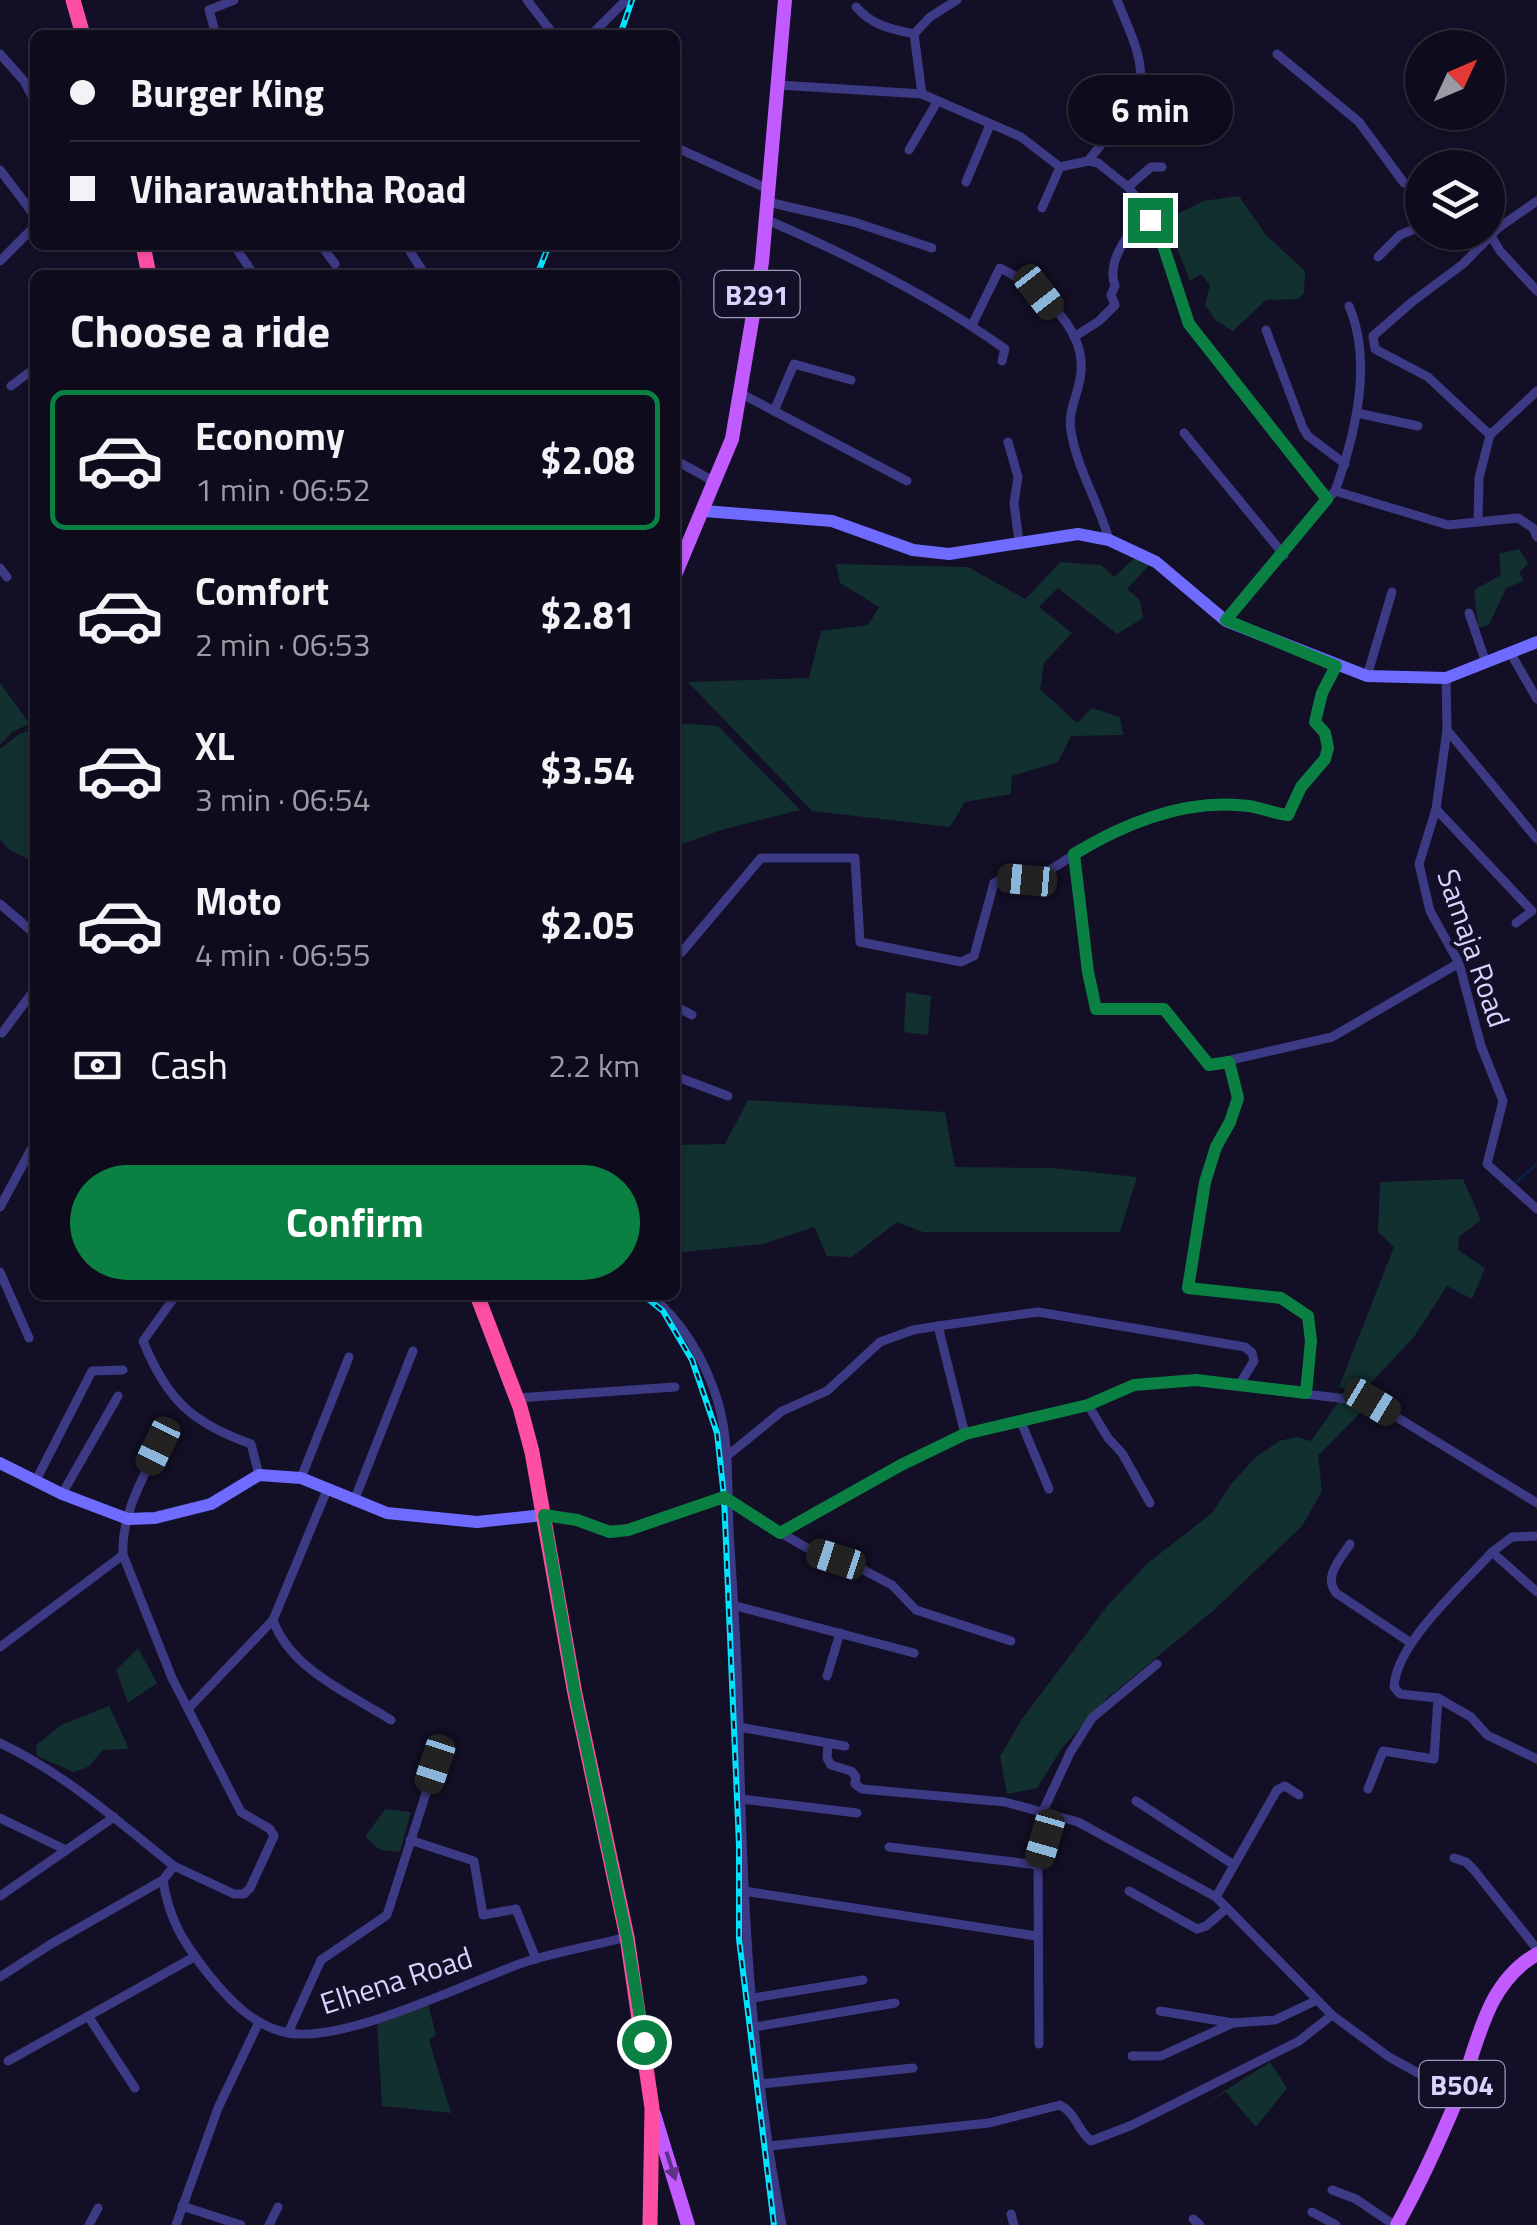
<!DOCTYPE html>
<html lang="en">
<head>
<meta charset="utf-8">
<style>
	:root { --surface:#0e0b1c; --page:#1c1929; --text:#f1f3f6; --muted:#9b9ba3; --line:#2e2b3b; --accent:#0b8043 }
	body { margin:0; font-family:"Titillium Web",sans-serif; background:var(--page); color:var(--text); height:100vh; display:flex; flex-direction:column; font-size:38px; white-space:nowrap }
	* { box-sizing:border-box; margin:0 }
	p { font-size:32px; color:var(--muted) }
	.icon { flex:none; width:55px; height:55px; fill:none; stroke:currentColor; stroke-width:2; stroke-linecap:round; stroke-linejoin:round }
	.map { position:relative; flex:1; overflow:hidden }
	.details { position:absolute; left:30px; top:270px; width:650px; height:1030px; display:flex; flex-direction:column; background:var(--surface); border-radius:15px; box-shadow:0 2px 8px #0004,0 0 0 2px var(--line) }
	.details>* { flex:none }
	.hud { position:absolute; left:30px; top:30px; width:650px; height:220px; border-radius:15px; box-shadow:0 2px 8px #0004,0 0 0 2px var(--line); display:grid; align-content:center; height:220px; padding:0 40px; background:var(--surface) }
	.needle { width:65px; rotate:46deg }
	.controls { position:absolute; left:1405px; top:30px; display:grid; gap:20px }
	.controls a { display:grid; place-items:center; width:100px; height:100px; border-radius:50%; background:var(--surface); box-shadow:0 2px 8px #0004,0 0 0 2px var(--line); font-size:50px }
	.end { position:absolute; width:45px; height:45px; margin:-22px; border:12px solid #0b8043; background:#fff; box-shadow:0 0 0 5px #fff }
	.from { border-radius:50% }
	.bubble { position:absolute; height:70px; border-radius:35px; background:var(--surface); box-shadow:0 2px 8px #0004,0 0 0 2px var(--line); font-size:32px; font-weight:700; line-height:70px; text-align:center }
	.car { position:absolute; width:30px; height:60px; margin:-30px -15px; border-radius:12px; box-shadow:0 0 8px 2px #0007; background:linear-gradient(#222 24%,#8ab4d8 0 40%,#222 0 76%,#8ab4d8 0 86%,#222 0) }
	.hud b { display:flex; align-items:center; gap:35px; height:95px; font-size:38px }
	.hud b+b { border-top:2px solid var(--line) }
	.hud i { width:25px; height:25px; background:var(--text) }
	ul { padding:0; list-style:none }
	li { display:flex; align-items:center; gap:30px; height:140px; margin:0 20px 15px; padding:0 20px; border:5px solid transparent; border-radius:15px }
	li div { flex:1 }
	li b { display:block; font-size:38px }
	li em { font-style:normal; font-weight:700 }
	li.selected { border-color:var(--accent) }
	li>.icon { width:90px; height:90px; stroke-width:1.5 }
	h2 { padding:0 40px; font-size:45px; line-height:120px }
	.pay { display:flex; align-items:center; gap:25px; height:110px; padding:0 40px; font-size:38px }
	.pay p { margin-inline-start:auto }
	.action { display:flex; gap:20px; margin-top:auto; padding:20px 40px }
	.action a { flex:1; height:115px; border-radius:60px; background:var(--accent); color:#fff; font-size:40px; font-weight:700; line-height:115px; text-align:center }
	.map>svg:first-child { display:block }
	.green { fill:#12302f }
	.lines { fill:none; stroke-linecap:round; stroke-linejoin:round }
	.stream { stroke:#0c2248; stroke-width:2.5 }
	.street { stroke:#3d3a85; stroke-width:9 }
	.secondary { stroke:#6f6bff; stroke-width:12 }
	.primary { stroke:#c25bff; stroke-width:14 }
	.highway { stroke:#ff4fa3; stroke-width:15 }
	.rail-casing { stroke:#00e5ff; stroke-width:6 }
	.rail { stroke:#130f26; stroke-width:2.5; stroke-dasharray:8; stroke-linecap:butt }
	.oneway { fill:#623188 }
	.route { stroke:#0b8043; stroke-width:12 }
	.labels { text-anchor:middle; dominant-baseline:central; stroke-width:8; stroke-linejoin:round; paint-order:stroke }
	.shield { fill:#130f26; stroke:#9e99be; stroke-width:2.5 }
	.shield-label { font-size:28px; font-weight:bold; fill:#d9d4ff }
	.street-label { font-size:30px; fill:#d9d4ff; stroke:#130f26 }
</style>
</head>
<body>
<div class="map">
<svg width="1537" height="2225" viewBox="0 0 1537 2225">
	<rect width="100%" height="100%" fill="#130f26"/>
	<g class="green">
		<path d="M1239,196L1266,235L1305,271L1304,293L1298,299L1266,300L1233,331L1216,321L1205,305L1210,285L1201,274L1190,281L1166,220L1203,201Z"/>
		<path d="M1519,549L1528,563L1519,573L1524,581L1506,588L1489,625L1478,628L1474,590L1501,575L1499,554Z"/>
		<path d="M1137,556L1152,562L1127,589L1140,600L1143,618L1117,634L1058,588L1039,607L1072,633L1044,663L1040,689L1077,723L1092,708L1120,717L1123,735L1071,736L1058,762L1012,776L1011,794L965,802L950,827L812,811L688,682L809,678L821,631L868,625L879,607L840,583L836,564L968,567L1025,599L1061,562L1101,565L1114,577Z"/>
		<path d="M0,683L30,724L12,732L0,745Z"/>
		<path d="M675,723L718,726L800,810L721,830L675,847Z"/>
		<path d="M35,728V862L11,851L0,840V749L18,735Z"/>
		<path d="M906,992L931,996L928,1035L904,1032Z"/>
		<path d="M748,1100L945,1112L955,1167L1052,1168L1137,1177L1120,1232H923L897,1222L852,1257L827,1256L814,1227L763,1244L683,1252L675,1247V1145L725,1144Z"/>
		<path d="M1463,1179L1481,1220L1459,1237L1458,1250L1485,1268L1472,1299L1447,1286L1414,1337L1362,1392L1339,1387L1394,1247L1378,1232L1380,1182Z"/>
		<path d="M1339,1401L1364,1409L1318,1456L1322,1491L1302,1526L1214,1610L1106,1699L1062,1748L1037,1788L1007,1794L1000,1756L1022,1719L1108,1605L1148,1563L1212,1513L1231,1484L1255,1458L1279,1441L1297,1437L1311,1441Z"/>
		<path d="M138,1648L157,1683L128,1703L116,1670Z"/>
		<path d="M109,1706L129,1749L102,1750L90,1766L74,1772L37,1756L36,1745L63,1724Z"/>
		<path d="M385,1809L411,1812L400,1852L380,1850L365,1837Z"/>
		<path d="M427,2000L436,2035L429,2040L451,2113L382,2106L377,2023Z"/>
		<path d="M1270,2062L1287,2088L1256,2127L1226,2092L1204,2104Z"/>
	</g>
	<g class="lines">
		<path class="stream" d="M1515,1183L1537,1164"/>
		<g class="street">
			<path d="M527,0L554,35"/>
			<path d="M856,7C873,26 891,29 914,34"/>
			<path d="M216,35L209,10L234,0"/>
			<path d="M591,35L626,0"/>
			<path d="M0,54L24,81L35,102"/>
			<path d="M1277,54L1359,122L1404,183L1422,189"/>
			<path d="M779,85L922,94L1021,137L1060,167L1088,161"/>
			<path d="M922,94L914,34L930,17L957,0"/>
			<path d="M675,147L770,190"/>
			<path d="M909,150L937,102"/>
			<path d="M1088,161L1098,163L1128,187L1140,202L1161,239L1189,324L1327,499"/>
			<path d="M1088,161C1104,139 1136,110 1140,83C1144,56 1126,24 1117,0"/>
			<path d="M0,170L35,216"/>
			<path d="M966,182L990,125"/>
			<path d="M1128,187L1151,167H1162"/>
			<path d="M768,202L854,222L932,248"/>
			<path d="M1042,208L1060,167"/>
			<path d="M765,219C849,255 931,296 1005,349L1002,361"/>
			<path d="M1459,232L1482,245"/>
			<path d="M1491,236L1500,251L1537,291"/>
			<path d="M234,245L254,275"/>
			<path d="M321,245L335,264"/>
			<path d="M406,245L425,275"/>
			<path d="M1378,257L1400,235L1422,226"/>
			<path d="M0,261L35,226"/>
			<path d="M972,325L1000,268C1036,286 1085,326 1081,371C1080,393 1067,409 1071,431C1077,469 1099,503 1109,540"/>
			<path d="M1266,330L1303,428L1308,436L1345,464"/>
			<path d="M1074,337L1099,321L1115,305L1111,295L1115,286C1106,261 1128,235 1142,217L1141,210"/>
			<path d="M11,386L35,368"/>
			<path d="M740,393L907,481"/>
			<path d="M774,411L794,364L851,380"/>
			<path d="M1357,413L1418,426"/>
			<path d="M1184,433L1284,555"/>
			<path d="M1490,435L1428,377L1375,349L1373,336L1412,302L1463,264L1498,228L1537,201"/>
			<path d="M1008,442L1018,477L1014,503L1019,542"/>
			<path d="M675,460L715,482"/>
			<path d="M1335,491C1355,436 1373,362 1349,306"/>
			<path d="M1478,521L1479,478L1490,435L1537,391"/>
			<path d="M0,568L7,577"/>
			<path d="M1469,613L1486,663"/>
			<path d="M1226,621L1335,491L1448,525L1518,518L1533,528L1537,537"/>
			<path d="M1511,654L1537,699"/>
			<path d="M1367,676L1392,592"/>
			<path d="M1446,678L1447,730L1436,809L1419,864L1430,911L1459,963L1481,1046L1503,1101L1487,1164L1537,1209"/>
			<path d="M1447,730L1537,839"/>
			<path d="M1436,809L1532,911L1516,923"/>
			<path d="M1074,853L1088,972L1097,1009H1164L1209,1065L1332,1037L1459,963"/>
			<path d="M0,904L35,934"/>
			<path d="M675,953H681L761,858H855L860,942L961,962L974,956L994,883C1008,874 1027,881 1046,872C1069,860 1089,842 1113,831C1149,814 1210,800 1250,806C1263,809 1274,814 1288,815L1301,787L1325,759L1328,748L1325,733L1315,722L1322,693L1336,666"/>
			<path d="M675,1006L692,1015"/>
			<path d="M2,1033L35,989"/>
			<path d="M1229,1062L1238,1098L1231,1122L1216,1147L1205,1181L1188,1288L1281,1299L1308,1316L1311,1341L1306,1393"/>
			<path d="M675,1076L728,1096"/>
			<path d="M0,1207L33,1146"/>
			<path d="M0,1272L29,1338"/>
			<path d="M176,1295L143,1341C167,1400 192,1423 251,1444L259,1475"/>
			<path d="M612,1295L625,1297"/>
			<path d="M650,1295C684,1323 705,1360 718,1402C730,1444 727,1487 729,1530C733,1596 738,1661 739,1727C742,1893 750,2062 782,2225"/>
			<path d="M938,1326L1038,1312L1245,1347L1252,1353L1254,1361L1239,1385"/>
			<path d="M517,1398L675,1387"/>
			<path d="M1088,1405L1108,1438L1122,1453L1150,1503"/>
			<path d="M1021,1422L1049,1489"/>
			<path d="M158,1446C142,1480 121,1516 123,1555L172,1678L241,1812L270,1829L274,1836L250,1888L244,1894H234L174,1866"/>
			<path d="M727,1456L782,1411L827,1391L880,1342L913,1330L938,1326L965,1434"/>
			<path d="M301,1478L349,1357"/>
			<path d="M35,1482L92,1371L123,1370"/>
			<path d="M62,1494L118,1396"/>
			<path d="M354,1501L413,1351"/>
			<path d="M544,1515L577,1520L599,1530H628L724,1497L781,1533L901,1465L965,1434L1088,1405L1134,1385L1196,1381L1372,1402L1537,1503"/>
			<path d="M781,1533L814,1552L858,1567L892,1585L916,1610L1011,1641"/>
			<path d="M1537,1536L1512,1537L1492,1552L1537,1592"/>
			<path d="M1350,1544C1340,1560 1323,1576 1336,1593L1411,1643"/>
			<path d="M1492,1552C1463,1585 1396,1643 1394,1687L1400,1694L1438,1698L1471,1717L1487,1735L1537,1759"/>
			<path d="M736,1606L914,1653"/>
			<path d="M273,1620C290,1669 350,1694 391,1720"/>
			<path d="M0,1647L123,1555"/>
			<path d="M827,1676L840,1633"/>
			<path d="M189,1708L273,1620L327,1490"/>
			<path d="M739,1727L828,1743L827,1758L831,1765L851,1771L856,1777L855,1784L862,1789L1005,1802L1078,1822L1216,1897L1332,2015L1389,2057L1458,2095"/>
			<path d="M0,1743C64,1773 119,1822 174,1866L163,1880C169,1921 184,1943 209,1975C229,2000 255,2027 288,2033C346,2043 464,1984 522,1963C556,1952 592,1946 627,1937"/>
			<path d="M828,1743L845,1746"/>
			<path d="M1368,1789L1383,1751L1434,1759L1438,1698"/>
			<path d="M741,1799L857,1813"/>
			<path d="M1136,1801L1234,1865"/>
			<path d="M1043,1811L1070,1753L1092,1718L1157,1664"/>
			<path d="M0,1818L66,1850"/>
			<path d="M410,1840L474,1861L483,1915L516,1909L536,1959"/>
			<path d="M889,1847L1038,1865"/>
			<path d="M1454,1858L1466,1862L1474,1870L1537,1949"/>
			<path d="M744,1891L1036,1936"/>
			<path d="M1129,1891L1197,1929L1206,1926L1227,1908"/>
			<path d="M0,1896L114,1817"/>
			<path d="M1216,1897L1277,1790L1285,1786L1299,1795"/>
			<path d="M0,1977L51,1944L163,1880"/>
			<path d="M753,1998L863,1980"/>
			<path d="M1160,2011L1233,2023"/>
			<path d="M88,2016L135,2088"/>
			<path d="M755,2027L895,2003"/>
			<path d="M288,2033L321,1960L387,1915L435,1765"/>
			<path d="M1039,2044L1038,1865L1052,1814"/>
			<path d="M1132,2056H1161L1233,2023L1275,2020L1315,2001"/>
			<path d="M8,2061L194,1957"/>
			<path d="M761,2084L913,2068"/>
			<path d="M769,2146L989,2123L1060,2105C1076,2113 1077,2130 1091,2141L1132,2125L1299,2041L1332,2015"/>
			<path d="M1332,2190L1356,2199L1394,2225"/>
			<path d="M182,2206L241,2225"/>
			<path d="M1312,2212L1336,2225"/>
			<path d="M1011,2214L1014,2225"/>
			<path d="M1193,2219L1200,2225"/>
			<path d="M89,2225L98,2208"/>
			<path d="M176,2225L218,2108L259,2022"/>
			<path d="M269,2225L278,2207"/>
		</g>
		<g class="secondary">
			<path d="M704,511L832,521L913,550L949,554L1078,534L1109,540L1156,562L1226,621L1367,676L1446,678L1537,642"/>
			<path d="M0,1463L62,1494L128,1519L155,1518L211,1504L259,1475L301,1478L387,1513L477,1522L544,1515"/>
		</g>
		<g class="primary">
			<path d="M675,575L732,439L762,262L785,0"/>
			<path d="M654,2114L688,2225"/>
			<path d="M1397,2225C1420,2184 1439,2142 1457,2099C1478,2046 1484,1984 1537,1954"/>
		</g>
		<g class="highway">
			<path d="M73,0L83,35"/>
			<path d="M143,245L149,275"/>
			<path d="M477,1295L520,1407L532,1452L575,1694L627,1937L652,2108L650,2225"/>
		</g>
		<defs>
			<g id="rail">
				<path d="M620,35L632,0"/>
				<path d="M537,275L549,245"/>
				<path d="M643,1295L663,1311L692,1360L717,1433L724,1497L739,1845V1939L774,2225"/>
			</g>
		</defs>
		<use href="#rail" class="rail-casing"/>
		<use href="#rail" class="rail"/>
	</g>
	<defs><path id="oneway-solid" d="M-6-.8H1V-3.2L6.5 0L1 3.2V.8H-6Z" transform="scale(2.5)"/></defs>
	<use class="oneway" href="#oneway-solid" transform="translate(671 2166) rotate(72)"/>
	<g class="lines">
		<path class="route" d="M644,2042L627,1938L575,1694L544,1515L577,1520L610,1532L628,1530L724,1497L780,1533L901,1465L965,1434L1088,1405L1134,1385L1196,1380L1306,1393L1311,1341L1308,1316L1281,1298L1188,1288L1205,1182L1216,1147L1230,1122L1238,1098L1229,1062L1209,1065L1164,1009H1096L1088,972L1074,854C1125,823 1188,798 1249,806C1263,808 1274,814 1288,815L1301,787L1325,759L1328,748L1325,733L1315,722L1322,693L1336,666L1226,620L1327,499L1189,324L1161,239L1150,220"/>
	</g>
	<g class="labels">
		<g class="shield">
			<rect x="714.5" y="271" width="85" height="46" rx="8"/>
			<rect x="1419.5" y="2061" width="85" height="46" rx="8"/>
		</g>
		<g class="shield-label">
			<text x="757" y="294">B291</text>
			<text x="1462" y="2084">B504</text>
		</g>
		<g class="street-label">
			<text transform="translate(1474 948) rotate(71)">Samaja Road</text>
			<text transform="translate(396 1980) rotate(-18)">Elhena Road</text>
		</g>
	</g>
</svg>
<div class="controls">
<a><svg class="needle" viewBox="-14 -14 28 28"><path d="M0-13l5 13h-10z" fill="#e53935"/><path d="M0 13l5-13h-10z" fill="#9b9ba3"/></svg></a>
<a><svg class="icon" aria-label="layers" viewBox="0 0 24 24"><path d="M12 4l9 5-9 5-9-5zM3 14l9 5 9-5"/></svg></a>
</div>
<i class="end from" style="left:644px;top:2042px"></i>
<i class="end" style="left:1150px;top:220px"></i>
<div class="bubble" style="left:1068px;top:75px;width:165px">6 min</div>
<i class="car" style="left:1039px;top:292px;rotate:142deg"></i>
<i class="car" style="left:1027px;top:880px;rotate:275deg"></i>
<i class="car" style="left:1372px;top:1402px;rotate:121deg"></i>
<i class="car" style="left:158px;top:1446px;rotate:206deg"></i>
<i class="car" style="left:836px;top:1559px;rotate:288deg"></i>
<i class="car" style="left:435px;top:1764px;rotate:198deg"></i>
<i class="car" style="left:1045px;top:1839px;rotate:196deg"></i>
<div class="hud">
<b><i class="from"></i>Burger King</b>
<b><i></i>Viharawaththa Road</b>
</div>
<section class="details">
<h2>Choose a ride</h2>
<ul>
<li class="selected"><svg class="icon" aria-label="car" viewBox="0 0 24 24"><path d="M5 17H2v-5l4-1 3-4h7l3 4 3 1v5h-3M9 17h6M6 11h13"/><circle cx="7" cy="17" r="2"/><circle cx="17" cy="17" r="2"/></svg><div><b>Economy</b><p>1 min · 06:52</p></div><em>$2.08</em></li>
<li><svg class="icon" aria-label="car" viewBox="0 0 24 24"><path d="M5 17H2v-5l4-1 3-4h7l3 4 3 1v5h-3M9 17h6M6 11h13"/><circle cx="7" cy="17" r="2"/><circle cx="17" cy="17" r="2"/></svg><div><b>Comfort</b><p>2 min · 06:53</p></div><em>$2.81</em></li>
<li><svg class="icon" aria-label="car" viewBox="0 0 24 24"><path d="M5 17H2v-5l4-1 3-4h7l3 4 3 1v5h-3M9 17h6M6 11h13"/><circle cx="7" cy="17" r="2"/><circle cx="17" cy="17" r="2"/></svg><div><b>XL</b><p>3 min · 06:54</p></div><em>$3.54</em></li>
<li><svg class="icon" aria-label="car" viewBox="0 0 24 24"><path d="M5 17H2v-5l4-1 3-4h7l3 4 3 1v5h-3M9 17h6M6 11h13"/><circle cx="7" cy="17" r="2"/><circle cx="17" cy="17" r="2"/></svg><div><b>Moto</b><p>4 min · 06:55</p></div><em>$2.05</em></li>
</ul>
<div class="pay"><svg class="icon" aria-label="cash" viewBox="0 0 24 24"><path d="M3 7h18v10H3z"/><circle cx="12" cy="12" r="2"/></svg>Cash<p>2.2 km</p></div>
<div class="action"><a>Confirm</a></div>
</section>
</div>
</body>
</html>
